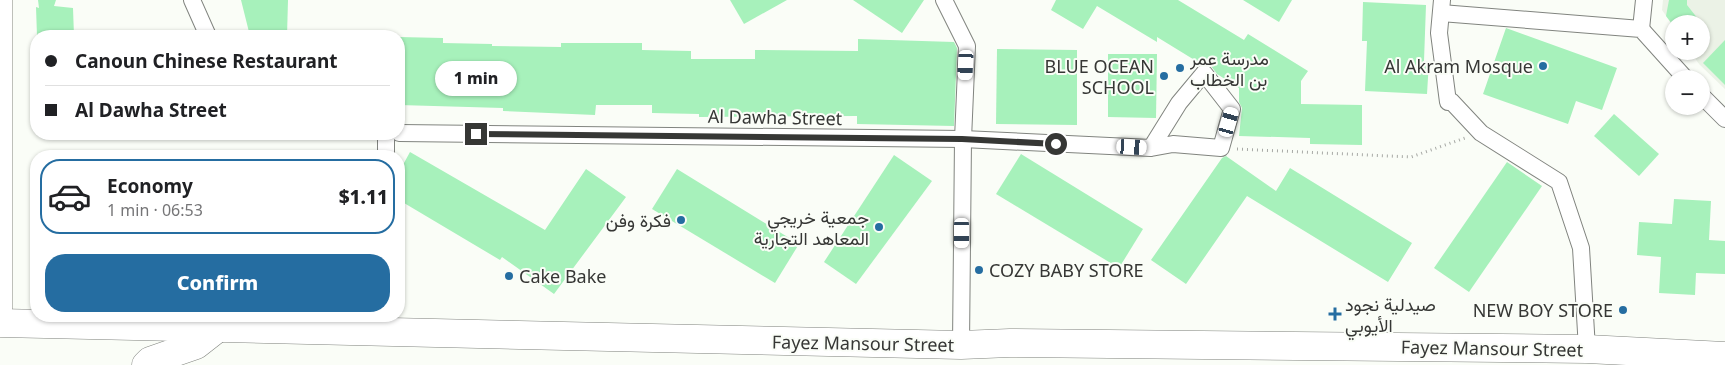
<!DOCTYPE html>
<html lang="en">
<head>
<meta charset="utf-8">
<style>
	:root { --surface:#fff; --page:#f2f2f2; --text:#202124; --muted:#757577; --line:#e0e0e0; --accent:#256da1 }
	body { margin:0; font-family:"Noto Sans",Vazirmatn,sans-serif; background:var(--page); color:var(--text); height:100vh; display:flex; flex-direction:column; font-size:19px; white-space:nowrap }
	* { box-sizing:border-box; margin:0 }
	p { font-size:16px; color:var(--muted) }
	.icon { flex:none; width:28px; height:28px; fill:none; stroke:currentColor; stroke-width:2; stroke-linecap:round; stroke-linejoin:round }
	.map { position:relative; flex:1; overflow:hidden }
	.details { position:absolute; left:30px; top:150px; width:375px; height:172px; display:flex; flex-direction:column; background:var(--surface); border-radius:20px; box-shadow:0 1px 4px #0004 }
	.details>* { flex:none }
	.top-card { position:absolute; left:30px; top:30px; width:375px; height:110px; border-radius:20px; box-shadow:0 1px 4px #0004; display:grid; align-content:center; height:110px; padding:0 15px; background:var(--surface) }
	.buttons { position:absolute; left:1665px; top:15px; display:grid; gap:10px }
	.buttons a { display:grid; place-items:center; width:45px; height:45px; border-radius:50%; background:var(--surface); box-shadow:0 1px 4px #0004; font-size:25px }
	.end { position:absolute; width:22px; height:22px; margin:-11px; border:6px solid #363735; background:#fff; box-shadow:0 0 0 2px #fff }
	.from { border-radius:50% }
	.bubble { position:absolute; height:35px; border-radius:18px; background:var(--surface); box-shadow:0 1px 4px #0004; font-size:16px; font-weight:800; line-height:35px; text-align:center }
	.car { position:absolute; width:15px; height:30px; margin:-15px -8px; border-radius:6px; box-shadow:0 0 4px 1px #0007; background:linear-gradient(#fff 24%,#345 0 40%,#fff 0 76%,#345 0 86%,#fff 0) }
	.top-card b { display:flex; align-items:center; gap:18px; height:48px; font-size:19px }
	.top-card b+b { border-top:1px solid var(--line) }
	.top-card i { width:12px; height:12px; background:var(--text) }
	ul { padding:9px 0 0; list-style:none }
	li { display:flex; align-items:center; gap:15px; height:75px; margin:0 10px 8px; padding:0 5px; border:2px solid transparent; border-radius:20px }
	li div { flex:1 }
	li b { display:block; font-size:19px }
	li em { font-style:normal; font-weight:800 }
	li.selected { border-color:var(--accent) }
	li>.icon { width:45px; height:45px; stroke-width:1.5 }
	.primary-button { display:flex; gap:10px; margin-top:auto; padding:10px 15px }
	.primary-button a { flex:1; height:58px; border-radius:20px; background:var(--accent); color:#fff; font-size:20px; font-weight:800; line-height:58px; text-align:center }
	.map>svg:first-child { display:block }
	.built { fill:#ebf2e6 }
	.building { fill:#a7f1bb }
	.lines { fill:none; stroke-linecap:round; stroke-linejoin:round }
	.minor-casing { stroke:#81847f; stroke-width:18 }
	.tertiary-casing { stroke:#81847f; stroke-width:21 }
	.trunk-casing { stroke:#81847f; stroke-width:29 }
	.path { stroke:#a7a9a5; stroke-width:3; stroke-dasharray:1 4; stroke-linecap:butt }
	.minor { stroke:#fff; stroke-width:16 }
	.tertiary { stroke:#fff; stroke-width:20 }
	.trunk { stroke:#fff; stroke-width:28 }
	.route { stroke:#363735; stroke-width:6 }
	.poi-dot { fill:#256da1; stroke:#fafdf7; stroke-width:2 }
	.labels { text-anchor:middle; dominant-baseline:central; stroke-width:4; stroke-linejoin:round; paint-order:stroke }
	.poi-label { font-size:18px; fill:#363735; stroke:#fafdf7; text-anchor:end }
	.street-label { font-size:18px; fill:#363735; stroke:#fafdf7 }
</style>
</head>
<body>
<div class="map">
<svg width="1725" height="365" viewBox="0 0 1725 365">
	<rect width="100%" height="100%" fill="#fafdf7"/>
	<path class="built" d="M1663,0H1725V89L1699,64L1690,51H1701V24H1674V27L1662,10Z"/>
	<g class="building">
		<path d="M38,0H56L54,6L73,8L74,36H37L36,7L39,8Z"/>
		<path d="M241,0H288L287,36H250Z"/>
		<path d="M730,0H787L744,24Z"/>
		<path d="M853,0H924L902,33Z"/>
		<path d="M1056,0H1178L1244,40L1248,34L1308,71L1301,81V104L1362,105V145L1310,144V138L1239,136L1242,108L1239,102V88L1217,74L1211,66L1207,63L1201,64L1157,37V42L1097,6L1083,29L1051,10Z"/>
		<path d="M1243,0H1292L1279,22Z"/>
		<path d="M1669,0H1687V5L1702,24H1672L1666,16Z"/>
		<path d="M1363,2L1426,5L1424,61H1429L1427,94L1365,91L1367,41H1362Z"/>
		<path d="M1506,28L1617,68L1602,110L1576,101L1568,124L1483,94Z"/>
		<path d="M399,37L443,38V43L492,44V46L561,47V43H642V50L691,51V59H755V50L858,51V39L954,42L957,48L954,126L857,124V116L699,117V114L652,113V105H596L595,115L503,111V108L399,105Z"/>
		<path d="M1725,40V85L1703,63Z"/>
		<path d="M997,49L1077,50V125L996,124Z"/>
		<path d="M1108,54H1157L1156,118L1108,117Z"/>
		<path d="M1614,114L1659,154L1639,176L1594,136Z"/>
		<path d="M410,152L545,230L586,169L626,197L554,294L502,257L500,260L399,200V172Z"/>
		<path d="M1021,154L1143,229L1119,268L996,194Z"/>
		<path d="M894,155L932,181L856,284L824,262Z"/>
		<path d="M1226,156L1276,191L1290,168L1412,243L1388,282L1247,196L1186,284L1151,260L1222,158Z"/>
		<path d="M1507,162L1542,186L1469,292L1434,268Z"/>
		<path d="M677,169L799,244L775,283L652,209Z"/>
		<path d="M1674,199L1711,201L1709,240L1725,241V274L1696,273L1695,295L1659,293L1661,257L1637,255L1639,222L1672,224Z"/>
	</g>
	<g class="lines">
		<defs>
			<g id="minor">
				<path d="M192,0L208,36"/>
				<path d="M944,0L967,46L963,139L961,345"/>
				<path d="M1442,0L1439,33L1448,102L1451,101L1481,133L1559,182L1581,248L1587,349"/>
				<path d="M1441,13L1641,29L1686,79"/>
				<path d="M1641,29L1644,0"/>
				<path d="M1701,95L1725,119"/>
				<path d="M399,133L963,139L1151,148L1173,144L1221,148L1232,109L1204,73L1179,103L1151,148"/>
				<path d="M386,156V134"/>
			</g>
			<path id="tertiary" d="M2,0V323"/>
			<g id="trunk">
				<path d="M0,323L961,345L1010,343L1587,349L1725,356"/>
				<path d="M146,365L150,361L196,345L219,327"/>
			</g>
		</defs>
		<use href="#minor" class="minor-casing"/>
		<use href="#tertiary" class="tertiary-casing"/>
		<use href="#trunk" class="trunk-casing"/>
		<path class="path" d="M1237,149L1411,157L1465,138"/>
		<use href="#minor" class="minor"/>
		<use href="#tertiary" class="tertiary"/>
		<use href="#trunk" class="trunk"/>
	</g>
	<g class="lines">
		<path class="route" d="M476,134L962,139L1056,144"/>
	</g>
	<g class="poi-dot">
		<circle cx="1543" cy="66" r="5"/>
		<circle cx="1180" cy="68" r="5"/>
		<circle cx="1164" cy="76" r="5"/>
		<circle cx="681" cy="220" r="5"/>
		<circle cx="879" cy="227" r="5"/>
		<circle cx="979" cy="270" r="5"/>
		<circle cx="509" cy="276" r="5"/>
		<circle cx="1623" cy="310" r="5"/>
		<path d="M1332.5 306.5h5v5h5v5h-5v5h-5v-5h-5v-5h5z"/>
	</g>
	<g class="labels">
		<g class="poi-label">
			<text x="1190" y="58" text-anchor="start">مدرسة عمر<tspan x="1190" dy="21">بن الخطاب</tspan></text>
			<text x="1154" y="66">BLUE OCEAN<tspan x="1154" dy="21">SCHOOL</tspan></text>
			<text x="1533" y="66">Al Akram Mosque</text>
			<text x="869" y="217">جمعية خريجي<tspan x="869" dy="21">المعاهد التجارية</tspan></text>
			<text x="671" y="220">فكرة وفن</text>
			<text x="989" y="270" text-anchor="start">COZY BABY STORE</text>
			<text x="519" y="276" text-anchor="start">Cake Bake</text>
			<text x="1345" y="304" text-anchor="start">صيدلية نجود<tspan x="1345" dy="21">الأيوبي</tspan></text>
			<text x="1613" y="310">NEW BOY STORE</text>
		</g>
		<g class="street-label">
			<text transform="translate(775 117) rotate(1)">Al Dawha Street</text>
			<text transform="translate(863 343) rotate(1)">Fayez Mansour Street</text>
			<text transform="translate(1492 348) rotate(1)">Fayez Mansour Street</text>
		</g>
	</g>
</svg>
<div class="buttons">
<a>+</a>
<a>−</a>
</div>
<i class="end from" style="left:1056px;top:144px"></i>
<i class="end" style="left:476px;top:134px"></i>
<div class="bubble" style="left:435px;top:61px;width:82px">1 min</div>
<i class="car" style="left:966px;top:65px;rotate:183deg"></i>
<i class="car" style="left:1229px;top:122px;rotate:16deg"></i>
<i class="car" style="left:1132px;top:147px;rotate:93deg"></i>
<i class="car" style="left:962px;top:233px;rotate:180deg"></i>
<div class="top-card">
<b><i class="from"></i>Canoun Chinese Restaurant</b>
<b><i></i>Al Dawha Street</b>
</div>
<section class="details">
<ul>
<li class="selected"><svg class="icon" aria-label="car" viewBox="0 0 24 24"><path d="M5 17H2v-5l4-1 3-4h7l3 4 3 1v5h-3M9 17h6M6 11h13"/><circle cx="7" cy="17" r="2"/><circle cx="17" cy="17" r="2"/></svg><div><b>Economy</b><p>1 min · 06:53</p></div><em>$1.11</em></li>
</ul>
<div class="primary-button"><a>Confirm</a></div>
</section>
</div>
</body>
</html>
